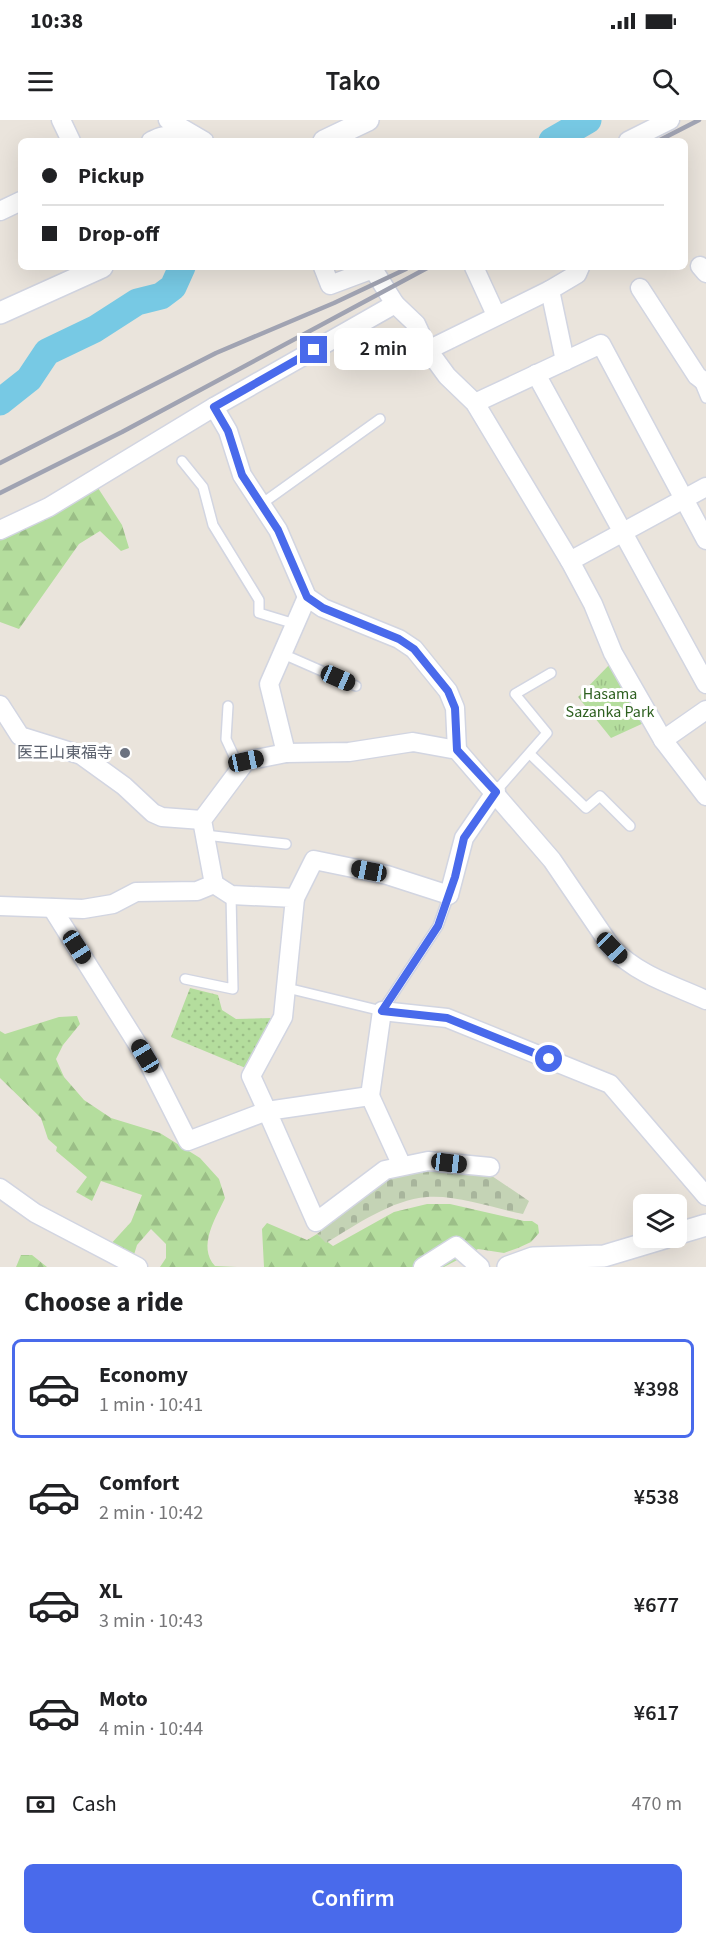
<!DOCTYPE html>
<html lang="en">
<head>
<meta charset="utf-8">
<style>
	:root { --surface:#fff; --page:#f6f6f6; --text:#202124; --muted:#757577; --line:#e0e0e0; --accent:#496aeb }
	body { margin:0; font-family:"Source Sans 3","Noto Sans JP",sans-serif; background:var(--page); color:var(--text); height:100vh; display:flex; flex-direction:column; font-size:22px; white-space:nowrap }
	* { box-sizing:border-box; margin:0 }
	p { font-size:20px; color:var(--muted) }
	.icon { flex:none; width:33px; height:33px; fill:none; stroke:currentColor; stroke-width:2; stroke-linecap:round; stroke-linejoin:round }
	.map { position:relative; height:1147px; overflow:hidden }
	.drawer { display:flex; flex-direction:column; background:var(--surface); flex:1 }
	.drawer>* { flex:none }
	.top-card { position:absolute; left:18px; top:18px; width:670px; height:132px; border-radius:9px; box-shadow:0 6px 24px #0002; display:grid; align-content:center; height:132px; padding:0 24px; background:var(--surface) }
	.controls { position:absolute; left:633px; top:1074px; display:grid; gap:12px }
	.controls a { display:grid; place-items:center; width:54px; height:54px; border-radius:9px; background:var(--surface); box-shadow:0 6px 24px #0002; font-size:30px }
	.end { position:absolute; width:27px; height:27px; margin:-14px; border:8px solid #496aeb; background:#fff; box-shadow:0 0 0 3px #fff }
	.from { border-radius:50% }
	.bubble { position:absolute; height:42px; border-radius:9px; background:var(--surface); box-shadow:0 6px 24px #0002; font-size:20px; font-weight:600; line-height:42px; text-align:center }
	.car { position:absolute; width:18px; height:36px; margin:-18px -9px; border-radius:8px; box-shadow:0 0 4px 2px #0007; background:linear-gradient(#222 24%,#8ab4d8 0 40%,#222 0 76%,#8ab4d8 0 86%,#222 0) }
	.top-card b { display:flex; align-items:center; gap:21px; height:57px; font-size:22px }
	.top-card b+b { border-top:2px solid var(--line) }
	.top-card i { width:15px; height:15px; background:var(--text) }
	ul { padding:0; list-style:none }
	li { display:flex; align-items:center; gap:18px; height:99px; margin:0 12px 9px; padding:0 12px; border:3px solid transparent; border-radius:9px }
	li div { flex:1 }
	li b { display:block; font-size:22px }
	li em { font-style:normal; font-weight:600 }
	li.current { border-color:var(--accent) }
	li>.icon { width:54px; height:54px; stroke-width:1.5 }
	h2 { padding:0 24px; font-size:27px; line-height:72px }
	.pay { display:flex; align-items:center; gap:15px; height:66px; padding:0 24px; font-size:22px }
	.pay p { margin-inline-start:auto }
	.cta { display:flex; gap:12px; margin-top:auto; padding:12px 24px }
	.cta a { flex:1; height:69px; border-radius:9px; background:var(--accent); color:#fff; font-size:24px; font-weight:600; line-height:69px; text-align:center }
	.status { display:flex; justify-content:space-between; align-items:center; height:42px; padding:0 30px; background:var(--surface); direction:ltr }
	.status svg { height:16px; fill:currentColor }
	header { display:flex; justify-content:space-between; align-items:center; height:78px; padding:0 24px; background:var(--surface); font-size:27px; font-weight:600 }
	.map>svg:first-child { display:block }
	.grass { fill:url(#grass-dots) }
	.forest { fill:url(#forest-firs) }
	.cemetery { fill:url(#cemetery-stones) }
	.park { fill:url(#park-tufts) }
	.lines { fill:none; stroke-linecap:round; stroke-linejoin:round }
	.river { stroke:#77c9e4; stroke-width:27 }
	.service-casing { stroke:#d2d5e1; stroke-width:12 }
	.minor-casing { stroke:#d2d5e1; stroke-width:21 }
	.tertiary-casing { stroke:#d2d5e1; stroke-width:24 }
	.service { stroke:#fff; stroke-width:9 }
	.minor { stroke:#fff; stroke-width:18 }
	.tertiary { stroke:#fff; stroke-width:21 }
	.rail { stroke:#a0a3b2; stroke-width:4.5 }
	.route { stroke:#496aeb; stroke-width:8 }
	.worship-dot { fill:#6b7280; stroke:#fff; stroke-width:2 }
	.labels { text-anchor:middle; dominant-baseline:central; stroke-width:6; stroke-linejoin:round; paint-order:stroke }
	.park-label { font-size:16px; fill:#2e6020; stroke:#fff }
	.worship-label { font-size:16px; fill:#5b616d; stroke:#fff; text-anchor:end }
</style>
</head>
<body>
<div class="status"><b>10:38</b><svg viewBox="0 0 49 12"><path d="M0 12V9h3v3zM5 12V6h3v6zM10 12V3h3v9zM15 12V0h3v12zM26 1h20v11H26zM47 4h2v5h-2z"/></svg></div>
<header><svg class="icon" aria-label="menu" viewBox="0 0 24 24"><path d="M4 6h16M4 12h16M4 18h16"/></svg>Tako<svg class="icon" aria-label="search" viewBox="0 0 24 24"><circle cx="10" cy="10" r="6"/><path d="M15 15l6 6"/></svg></header>
<div class="map">
<svg width="706" height="1147" viewBox="0 0 706 1147">
	<defs>
		<pattern id="grass-dots" width="8" height="8" patternUnits="userSpaceOnUse" patternTransform="scale(1.5)"><rect width="8" height="8" fill="#b4dd9d"/><path d="M2 2h.1M6 6h.1" fill="none" stroke="#9bbe87" stroke-width="1.8" stroke-linecap="round"/></pattern>
		<pattern id="forest-firs" width="22" height="20" patternUnits="userSpaceOnUse" patternTransform="scale(1.5)"><rect width="22" height="20" fill="#b4dd9d"/><path d="M5 1l3.5 6h-7zM16 11l3.5 6h-7z" fill="#9bbe87"/></pattern>
		<pattern id="cemetery-stones" width="16" height="16" patternUnits="userSpaceOnUse" patternTransform="scale(1.5)"><rect width="16" height="16" fill="#c4d3b5"/><path d="M2 7V4a2 2 0 0 1 4 0v3zM10 15v-3a2 2 0 0 1 4 0v3z" fill="#a8b59c"/></pattern>
		<pattern id="park-tufts" width="24" height="20" patternUnits="userSpaceOnUse" patternTransform="scale(1.5)"><rect width="24" height="20" fill="#b4dd9d"/><path d="M3 7l-1-3M5 7V3M7 7l1-3M15 17l-1-3M17 17v-4M19 17l1-3" fill="none" stroke="#9bbe87"/></pattern>
	</defs>
	<rect width="100%" height="100%" fill="#eae4dc"/>
	<path class="grass" d="M190,868L218,875L222,890L236,899L273,898L248,949L171,917Z"/>
	<g class="forest">
		<path d="M98,368L122,405L129,428L121,431L100,411L79,424L19,509L0,502V416Z"/>
		<path d="M77,896L80,904L63,925L56,939L64,957L84,980L111,998L160,1013L200,1038L219,1059L225,1078C216,1098 197,1126 215,1146L237,1147H160L166,1138V1124L151,1109L137,1125L133,1138L109,1126L131,1102L142,1075L101,1061L92,1081L76,1072L87,1057L56,1031L57,1027L48,1019L41,998L0,958V911L5,914L59,897Z"/>
		<path d="M427,1084H450L524,1101H532L538,1105L539,1113L531,1122L518,1128L504,1133L478,1129L444,1147H264L262,1109L267,1103L307,1120L317,1114L333,1126L394,1092Z"/>
		<path d="M21,1135H32L47,1147H16Z"/>
	</g>
	<path class="cemetery" d="M419,1047L489,1054L529,1081L523,1094C492,1088 458,1075 427,1077C391,1080 356,1105 326,1123L317,1114L387,1056Z"/>
	<path class="park" d="M612,542L646,602L611,618L578,577Z"/>
	<g class="lines">
		<g class="river">
			<path d="M552,21L588,0"/>
			<path d="M0,282L29,259L47,232L95,209L137,182L161,176L173,167L182,147"/>
		</g>
		<defs>
			<g id="service">
				<path d="M699,261L706,278"/>
				<path d="M182,341L203,367L213,405L259,480V493L295,504"/>
				<path d="M260,385L380,299"/>
				<path d="M283,534L356,566"/>
				<path d="M228,586L226,619L239,647"/>
				<path d="M530,634L586,688L600,676L630,706"/>
				<path d="M496,671L547,613L515,574L551,553"/>
				<path d="M205,715L286,724"/>
				<path d="M185,859L233,869L231,775"/>
				<path d="M287,868L382,891L438,806L449,775"/>
			</g>
			<g id="minor">
				<path d="M61,0L71,21"/>
				<path d="M168,0L204,21"/>
				<path d="M151,21C160,17 167,12 175,21"/>
				<path d="M628,21L670,0"/>
				<path d="M0,91L21,81"/>
				<path d="M700,146L706,153"/>
				<path d="M474,147L496,195"/>
				<path d="M640,168L697,256L706,263"/>
				<path d="M550,170L565,241"/>
				<path d="M395,184L416,204L428,230L447,256L475,283L570,441L593,484L613,533L663,620L706,676"/>
				<path d="M428,230L550,170L577,154L580,147"/>
				<path d="M536,254L706,564"/>
				<path d="M475,283L601,224L706,420"/>
				<path d="M214,287L228,311L242,355L278,410L307,477L323,488L399,519L414,529L448,571L455,588L457,630"/>
				<path d="M0,410L49,387L214,287L395,184L373,149L330,165L323,147"/>
				<path d="M570,441L706,367"/>
				<path d="M0,585L20,616L81,635L124,666L153,693L162,697L202,700"/>
				<path d="M663,620L706,590"/>
				<path d="M286,633L269,564L307,477"/>
				<path d="M295,778L314,740L387,755L449,775L464,718L496,671"/>
				<path d="M0,786L83,789L113,784L136,772L197,771L214,764L202,700L246,641L286,633L349,632L413,622L457,630L552,740L612,828C638,855 673,865 706,880"/>
				<path d="M52,788L145,936L188,1021L267,991L251,956L283,897L295,778L231,775L214,764"/>
				<path d="M370,976L382,891L447,898L610,964L706,1076"/>
				<path d="M402,1046L370,976L267,991L316,1102L385,1050L428,1041L490,1047"/>
				<path d="M0,1068L35,1093L138,1147"/>
				<path d="M423,1147L456,1126L480,1147"/>
			</g>
			<g id="tertiary">
				<path d="M324,21L368,0"/>
				<path d="M0,193L102,147"/>
				<path d="M676,1114L706,1105"/>
				<path d="M508,1147L533,1138L604,1136L664,1118"/>
			</g>
		</defs>
		<use href="#service" class="service-casing"/>
		<use href="#minor" class="minor-casing"/>
		<use href="#tertiary" class="tertiary-casing"/>
		<use href="#service" class="service"/>
		<use href="#minor" class="minor"/>
		<use href="#tertiary" class="tertiary"/>
		<g class="rail">
			<path d="M658,21L699,0"/>
			<path d="M0,343L216,233L334,183L406,149"/>
			<path d="M0,373L122,312L429,147"/>
		</g>
	</g>
	<g class="lines">
		<path class="route" d="M314,230L214,287L228,311L242,355L278,410L307,477L323,488L399,519L414,529L448,571L455,588L457,630L496,672L464,718L455,757L438,806L382,891L447,898L549,939"/>
	</g>
	<circle class="worship-dot" cx="125" cy="633" r="6"/>
	<g class="labels">
		<g class="park-label">
			<text x="610" y="574">Hasama<tspan x="610" dy="18">Sazanka Park</tspan></text>
		</g>
		<g class="worship-label">
			<text x="113" y="633">医王山東福寺</text>
		</g>
	</g>
</svg>
<div class="controls">
<a><svg class="icon" aria-label="layers" viewBox="0 0 24 24"><path d="M12 4l9 5-9 5-9-5zM3 14l9 5 9-5"/></svg></a>
</div>
<i class="end from" style="left:549px;top:939px"></i>
<i class="end" style="left:314px;top:230px"></i>
<div class="bubble" style="left:334px;top:208px;width:99px">2 min</div>
<i class="car" style="left:338px;top:558px;rotate:114deg"></i>
<i class="car" style="left:246px;top:641px;rotate:78deg"></i>
<i class="car" style="left:369px;top:751px;rotate:281deg"></i>
<i class="car" style="left:77px;top:827px;rotate:147deg"></i>
<i class="car" style="left:612px;top:828px;rotate:136deg"></i>
<i class="car" style="left:145px;top:936px;rotate:329deg"></i>
<i class="car" style="left:449px;top:1043px;rotate:97deg"></i>
<div class="top-card">
<b><i class="from"></i>Pickup</b>
<b><i></i>Drop-off</b>
</div>
</div>
<section class="drawer">
<h2>Choose a ride</h2>
<ul>
<li class="current"><svg class="icon" aria-label="car" viewBox="0 0 24 24"><path d="M5 17H2v-5l4-1 3-4h7l3 4 3 1v5h-3M9 17h6M6 11h13"/><circle cx="7" cy="17" r="2"/><circle cx="17" cy="17" r="2"/></svg><div><b>Economy</b><p>1 min · 10:41</p></div><em>¥398</em></li>
<li><svg class="icon" aria-label="car" viewBox="0 0 24 24"><path d="M5 17H2v-5l4-1 3-4h7l3 4 3 1v5h-3M9 17h6M6 11h13"/><circle cx="7" cy="17" r="2"/><circle cx="17" cy="17" r="2"/></svg><div><b>Comfort</b><p>2 min · 10:42</p></div><em>¥538</em></li>
<li><svg class="icon" aria-label="car" viewBox="0 0 24 24"><path d="M5 17H2v-5l4-1 3-4h7l3 4 3 1v5h-3M9 17h6M6 11h13"/><circle cx="7" cy="17" r="2"/><circle cx="17" cy="17" r="2"/></svg><div><b>XL</b><p>3 min · 10:43</p></div><em>¥677</em></li>
<li><svg class="icon" aria-label="car" viewBox="0 0 24 24"><path d="M5 17H2v-5l4-1 3-4h7l3 4 3 1v5h-3M9 17h6M6 11h13"/><circle cx="7" cy="17" r="2"/><circle cx="17" cy="17" r="2"/></svg><div><b>Moto</b><p>4 min · 10:44</p></div><em>¥617</em></li>
</ul>
<div class="pay"><svg class="icon" aria-label="cash" viewBox="0 0 24 24"><path d="M3 7h18v10H3z"/><circle cx="12" cy="12" r="2"/></svg>Cash<p>470 m</p></div>
<div class="cta"><a>Confirm</a></div>
</section>
</body>
</html>
